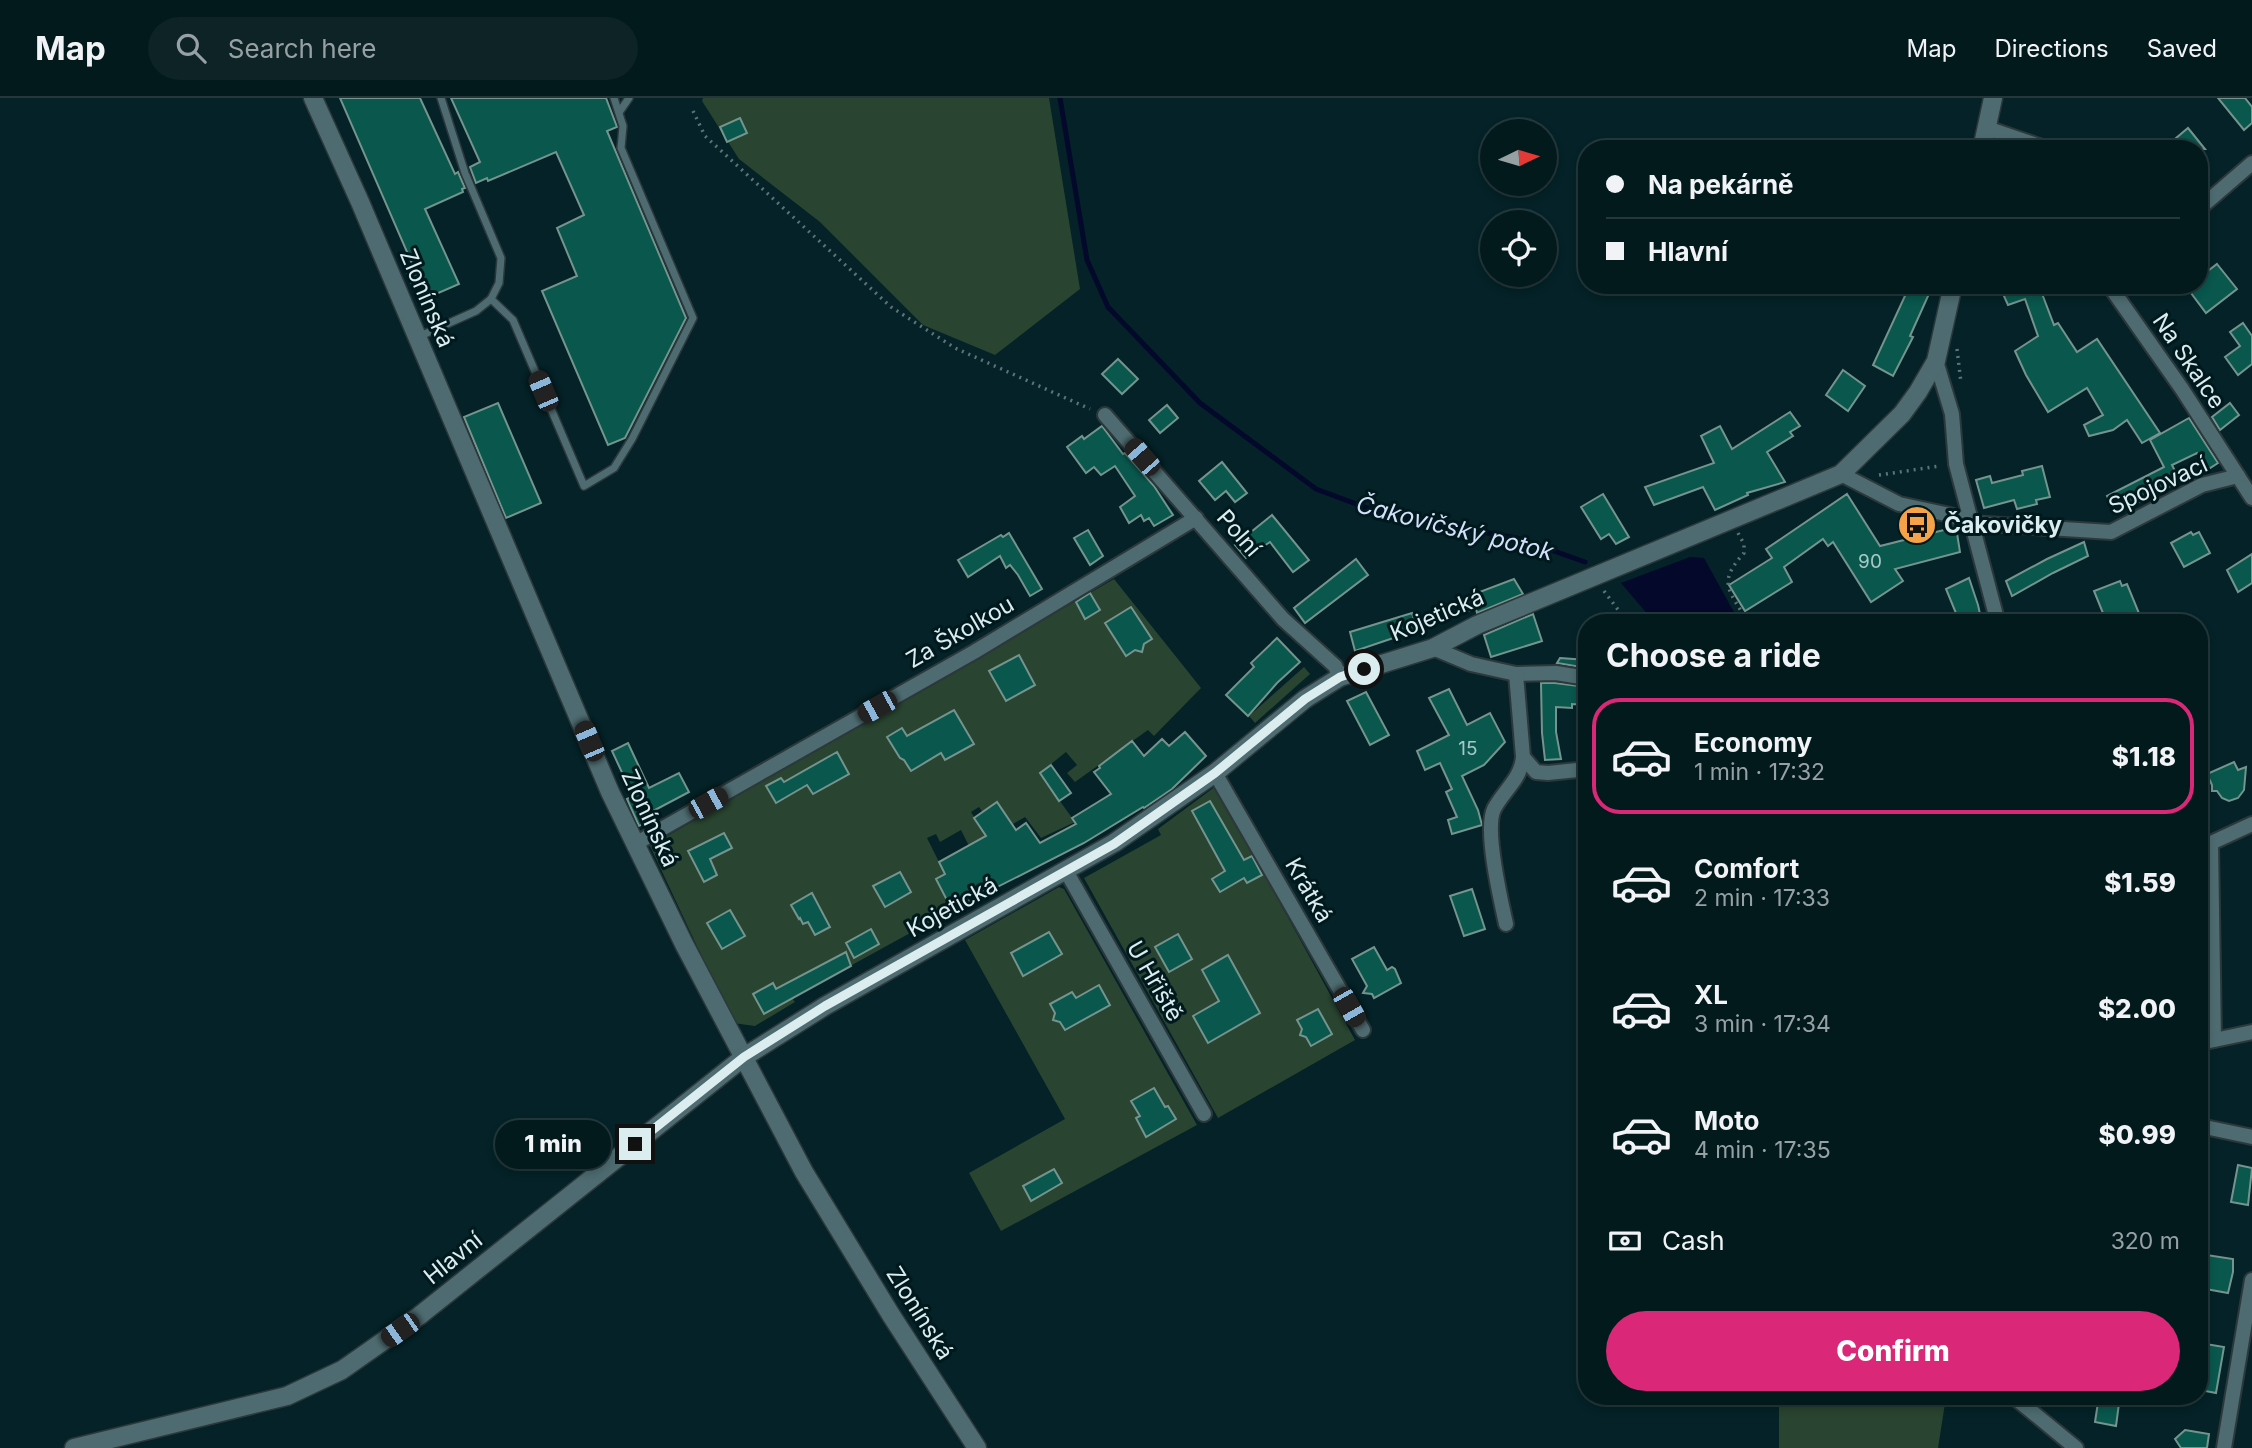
<!DOCTYPE html>
<html lang="en">
<head>
<meta charset="utf-8">
<style>
	:root { --surface:#031a1d; --page:#0d2326; --text:#f1f3f6; --muted:#97a1a4; --line:#24383b; --accent:#db2777 }
	body { margin:0; font-family:Inter,sans-serif; background:var(--page); color:var(--text); height:100vh; display:flex; flex-direction:column; font-size:26px; white-space:nowrap }
	* { box-sizing:border-box; margin:0 }
	p { font-size:23px; color:var(--muted) }
	.icon { flex:none; width:38px; height:38px; fill:none; stroke:currentColor; stroke-width:2; stroke-linecap:round; stroke-linejoin:round }
	.map { position:relative; flex:1; overflow:hidden }
	.panel { position:absolute; left:1578px; top:516px; width:630px; height:791px; display:flex; flex-direction:column; background:var(--surface); border-radius:28px; box-shadow:0 4px 10px #0003,0 0 0 2px var(--line) }
	.panel>* { flex:none }
	.banner { position:absolute; left:1578px; top:42px; width:630px; height:154px; border-radius:28px; box-shadow:0 4px 10px #0003,0 0 0 2px var(--line); display:grid; align-content:center; height:154px; padding:0 28px; background:var(--surface) }
	.needle { width:46px; rotate:85deg }
	.buttons { position:absolute; left:1480px; top:21px; display:grid; gap:14px }
	.buttons a { display:grid; place-items:center; width:77px; height:77px; border-radius:50%; background:var(--surface); box-shadow:0 4px 10px #0003,0 0 0 2px var(--line); font-size:35px }
	.end { position:absolute; width:32px; height:32px; margin:-16px; border:9px solid #dcedf0; background:#111; box-shadow:0 0 0 4px #111 }
	.from { border-radius:50% }
	.bubble { position:absolute; height:49px; border-radius:24px; background:var(--surface); box-shadow:0 4px 10px #0003,0 0 0 2px var(--line); font-size:23px; font-weight:800; line-height:49px; text-align:center }
	.car { position:absolute; width:21px; height:42px; margin:-21px -10px; border-radius:9px; box-shadow:0 0 5px 2px #0007; background:linear-gradient(#222 24%,#8ab4d8 0 40%,#222 0 76%,#8ab4d8 0 86%,#222 0) }
	.banner b { display:flex; align-items:center; gap:24px; height:66px; font-size:26px }
	.banner b+b { border-top:2px solid var(--line) }
	.banner i { width:18px; height:18px; background:var(--text) }
	ul { padding:0; list-style:none }
	li { display:flex; align-items:center; gap:21px; height:116px; margin:0 14px 10px; padding:0 14px; border:4px solid transparent; border-radius:28px }
	li div { flex:1 }
	li b { display:block; font-size:26px }
	li em { font-style:normal; font-weight:800 }
	li.active { border-color:var(--accent) }
	li>.icon { width:63px; height:63px; stroke-width:1.5 }
	h2 { padding:0 28px; font-size:32px; line-height:84px }
	.pay { display:flex; align-items:center; gap:18px; height:77px; padding:0 28px; font-size:26px }
	.pay p { margin-inline-start:auto }
	.action { display:flex; gap:14px; margin-top:auto; padding:14px 28px }
	.action a { flex:1; height:80px; border-radius:42px; background:var(--accent); color:#fff; font-size:28px; font-weight:800; line-height:80px; text-align:center }
	header { display:flex; align-items:center; gap:42px; box-sizing:border-box; height:98px; padding:0 35px; background:var(--surface); border-bottom:2px solid var(--line) }
	header strong { font-size:33px }
	nav { display:flex; gap:38px; margin-inline-start:auto; font-size:24px }
	.search { width:490px; height:63px; background:var(--page); display:flex; align-items:center; gap:18px; box-sizing:border-box; padding:0 24px; border-radius:38px; color:var(--muted); font-size:26px }
	.map>svg:first-child { display:block }
	.green { fill:#294430 }
	.water { fill:#04082b }
	.lines { fill:none; stroke-linecap:round; stroke-linejoin:round }
	.stream { stroke:#04082b; stroke-width:5 }
	.building { fill:#09574d; stroke:#75948d; stroke-width:2 }
	.service-casing { stroke:#2c383b; stroke-width:10 }
	.minor-casing { stroke:#2c383b; stroke-width:18 }
	.tertiary-casing { stroke:#2c383b; stroke-width:21 }
	.path { stroke:#5b7478; stroke-width:3.5; stroke-dasharray:2 5; stroke-linecap:butt }
	.service { stroke:#4d6b70; stroke-width:7 }
	.minor { stroke:#4d6b70; stroke-width:14 }
	.tertiary { stroke:#4d6b70; stroke-width:18 }
	.route { stroke:#dcedf0; stroke-width:9 }
	.labels { text-anchor:middle; dominant-baseline:central; stroke-width:6; stroke-linejoin:round; paint-order:stroke }
	.number-label { font-size:19px; fill:#a7c8c7 }
	.street-label { font-size:23px; fill:#dcedf0; stroke:#00191d }
	.poi-label { font-size:23px; font-weight:bold; fill:#dcedf0; stroke:#00191d; text-anchor:start }
	.water-label { font-size:24px; font-style:italic; fill:#d4dffb; stroke:#00191d }
</style>
</head>
<body>
<header>
<strong>Map</strong>
<div class="search"><svg class="icon" aria-label="search" viewBox="0 0 24 24"><circle cx="10" cy="10" r="6"/><path d="M15 15l6 6"/></svg>Search here</div>
<nav><a>Map</a><a>Directions</a><a>Saved</a></nav>
</header>
<div class="map">
<svg width="2252" height="1350" viewBox="0 0 2252 1350">
	<rect width="100%" height="100%" fill="#042227"/>
	<g class="green">
		<path d="M703,0H1049L1080,191L995,257L923,227L820,124L739,61L702,3Z"/>
		<path d="M1114,481L1201,590L1154,638L1148,632L1075,684L1067,675L1077,667L1066,654L1040,675L1075,724L1041,740L1025,719L1013,726L997,704V735L979,709L971,714L989,742L970,750L961,732L940,744L936,736L927,740L945,776L936,782L952,812L792,900L795,904L755,928L733,925L650,748Z"/>
		<path d="M1304,569L1310,576L1255,625L1249,618Z"/>
		<path d="M1216,688L1355,942L1218,1020L1084,780L1161,737L1158,731Z"/>
		<path d="M1059,789L1064,791L1197,1027L1001,1133L969,1075L1065,1021L965,842Z"/>
		<path d="M1779,1299V1298L1946,1299L1938,1350H1779Z"/>
	</g>
	<path class="water" d="M1690,459L1704,460L1740,525H1655L1621,485Z"/>
	<g class="lines">
		<path class="stream" d="M1060,0L1087,162L1108,209L1200,305L1316,391L1386,417L1517,440L1585,464"/>
	</g>
	<g class="building">
		<path d="M340,0H420L455,76L458,74L465,90L462,91L463,94L425,111L459,186L427,200L422,186L413,189L407,174L414,170Z"/>
		<path d="M451,0H606L617,29L607,33L686,220L625,340L608,347L542,193L577,178L557,130L584,117L556,54L488,83L487,80L476,85L470,69L480,64Z"/>
		<path d="M2218,0H2245L2252,9V25L2244,32Z"/>
		<path d="M740,20L747,35L727,44L720,29Z"/>
		<path d="M2188,30L2205,51H2163Z"/>
		<path d="M2217,166L2237,191L2206,215L2185,187H2200V179Z"/>
		<path d="M1910,187H1933L1910,238L1913,239L1893,278L1873,267Z"/>
		<path d="M1999,187H2027L2032,197L2041,193L2054,227L2058,225L2077,254L2097,241L2160,335L2142,345L2127,322L2113,332L2089,338L2084,327L2103,317L2087,290L2048,314L2026,277L2015,253L2038,238L2025,201L2008,207Z"/>
		<path d="M2243,225L2252,238V266L2238,277L2225,259L2240,248L2230,234Z"/>
		<path d="M1118,261L1138,281L1122,296L1102,276Z"/>
		<path d="M1843,272L1865,288L1848,313L1826,297Z"/>
		<path d="M498,305L541,405L506,420L464,319Z"/>
		<path d="M2230,305L2239,317L2220,332L2212,319Z"/>
		<path d="M1167,307L1178,320L1160,335L1149,322Z"/>
		<path d="M1790,314L1800,328L1790,334L1793,338L1767,354L1785,384L1747,395L1748,397L1715,412L1703,389L1654,407L1645,389L1714,365L1701,338L1720,328L1732,351Z"/>
		<path d="M2189,320L2218,365L2207,372L2197,355L2172,367L2180,383L2116,416L2107,398L2164,369L2150,342Z"/>
		<path d="M1102,328L1123,356L1125,355L1154,388L1173,417L1154,428L1149,420L1144,423L1141,417L1129,425L1120,409L1135,398L1115,368L1101,377L1094,369L1086,375L1067,349L1082,338L1084,341Z"/>
		<path d="M1222,364L1247,395L1235,404L1226,393L1215,402L1199,383Z"/>
		<path d="M2042,368L2050,399L2036,402L2037,406L2017,411L2014,402L1984,410L1976,382L1990,378L1992,385L2023,377L2022,373Z"/>
		<path d="M1603,396L1629,439L1616,446L1609,436L1601,441L1581,409Z"/>
		<path d="M1847,396L1880,448L1956,429L1960,454L1895,471L1903,483L1871,504L1833,444L1828,448L1823,441L1784,469L1792,484L1745,513L1729,487L1772,460L1766,451Z"/>
		<path d="M1272,417L1309,462L1293,474L1270,444L1246,460L1235,447Z"/>
		<path d="M1088,432L1103,458L1090,467L1074,440Z"/>
		<path d="M2191,434L2193,437L2199,434L2210,455L2184,469L2171,445Z"/>
		<path d="M1009,435L1042,491L1030,498L1018,477L1010,467L1006,470L1000,458L968,479L958,462L1001,437L1003,439Z"/>
		<path d="M2084,444L2088,458L2053,475L2012,498L2006,483L2047,461Z"/>
		<path d="M2252,456V485L2238,494L2227,472Z"/>
		<path d="M1356,461L1368,477L1305,525L1294,510Z"/>
		<path d="M1969,480L1978,507L1982,525H1960L1946,491Z"/>
		<path d="M1514,481L1523,496L1477,515L1476,511L1465,514L1461,501Z"/>
		<path d="M2120,483L2122,488L2127,486L2143,525H2107L2094,493Z"/>
		<path d="M1090,495L1100,512L1085,521L1076,504Z"/>
		<path d="M1131,509L1152,541L1144,546L1142,554L1135,552L1126,558L1105,525Z"/>
		<path d="M1412,515L1417,532L1355,553L1350,534Z"/>
		<path d="M1533,516L1542,543L1491,559L1484,537Z"/>
		<path d="M1277,540L1300,564L1277,585L1248,618L1226,597L1254,569L1251,565Z"/>
		<path d="M1019,557L1035,587L1006,603L989,573Z"/>
		<path d="M1560,560L1587,562V570L1557,565Z"/>
		<path d="M1541,585H1555L1587,589V607L1572,606V610L1556,609V634L1561,661L1545,662L1542,635Z"/>
		<path d="M1449,591L1467,627L1490,615L1505,644L1484,667L1462,678L1478,712L1482,727L1452,736L1448,722L1457,719L1446,694L1452,691L1440,665L1425,672L1417,653L1449,637L1429,600Z"/>
		<path d="M1366,594L1389,637L1370,647L1347,603Z"/>
		<path d="M954,612L974,646L945,662L941,655L911,673L904,662L900,660L887,639L902,630L907,638Z"/>
		<path d="M1185,634L1206,658L1172,691L1144,710L1143,709L1084,745L952,812L936,781L945,776L939,764L986,738L974,720L997,704L1016,732L1026,725L1040,745L1076,726L1072,720L1111,696L1094,674L1100,670L1099,668L1132,643L1144,658L1162,641L1169,648Z"/>
		<path d="M628,645L649,690L679,675L689,694L653,713L656,720L639,728L627,701L633,698L612,653Z"/>
		<path d="M837,654L849,676L813,696L807,687L776,705L766,688L781,680L784,684Z"/>
		<path d="M2234,664L2238,672L2246,669L2244,692L2238,700L2229,703L2222,700L2217,693H2212V687L2207,676Z"/>
		<path d="M1051,667L1071,695L1059,703L1040,675Z"/>
		<path d="M1210,703L1244,762L1252,758L1262,777L1247,785L1244,780L1220,794L1212,781L1225,773L1192,713Z"/>
		<path d="M724,735L732,750L710,761L717,777L704,784L688,753Z"/>
		<path d="M900,774L911,794L885,809L873,788Z"/>
		<path d="M1472,791L1485,831L1464,838L1450,798Z"/>
		<path d="M812,795L830,829L815,837L808,824L803,826L800,820L799,821L791,807Z"/>
		<path d="M730,812L745,838L722,851L707,825Z"/>
		<path d="M871,831L879,846L854,860L846,845Z"/>
		<path d="M1049,834L1062,856L1023,878L1011,855Z"/>
		<path d="M1178,836L1192,861L1169,874L1155,849Z"/>
		<path d="M1374,849L1387,872L1392,869L1395,871L1401,885L1374,900L1372,896L1363,895L1367,888L1352,861Z"/>
		<path d="M846,854L851,868L764,916L753,896L773,885L776,891Z"/>
		<path d="M1228,857L1260,915L1208,945L1193,918L1219,903L1202,872Z"/>
		<path d="M1099,887L1110,907L1065,932L1060,924L1053,922L1055,915L1050,906L1072,894L1076,900Z"/>
		<path d="M1318,911L1332,936L1311,948L1306,939L1300,937L1302,931L1297,922Z"/>
		<path d="M1154,990L1165,1009L1168,1008L1176,1021L1146,1039L1136,1020L1140,1018L1131,1003Z"/>
		<path d="M2238,1067L2252,1070L2248,1107L2231,1104Z"/>
		<path d="M1054,1071L1062,1085L1031,1103L1023,1088Z"/>
		<path d="M2200,1156L2233,1161V1174L2228,1195L2200,1190Z"/>
		<path d="M2200,1245L2224,1249L2216,1295L2200,1292Z"/>
		<path d="M2099,1298H2120L2116,1328L2095,1324Z"/>
		<path d="M2185,1332L2209,1336L2207,1350H2181L2175,1341Z"/>
	</g>
	<g class="lines">
		<defs>
			<g id="service">
				<path d="M620,13L629,0"/>
				<path d="M491,201L513,222L584,388L614,370L632,341L693,220L621,50L623,28L614,0"/>
				<path d="M418,239L476,213L491,201L499,185L501,160L465,75L441,0"/>
			</g>
			<g id="minor">
				<path d="M1987,30L2048,51"/>
				<path d="M2200,110L2252,65"/>
				<path d="M2109,187L2182,291L2252,400"/>
				<path d="M1936,263L1952,316L1956,366L1998,525"/>
				<path d="M1105,317L1283,521L1335,568L1340,579"/>
				<path d="M1841,376L1899,406L1950,417L1971,425L2111,434L2202,387L2238,378"/>
				<path d="M1433,550L1471,566L1516,576L1556,575L1587,580"/>
				<path d="M1523,659L1536,674L1548,675L1587,671"/>
				<path d="M1215,675L1363,932"/>
				<path d="M635,746L974,554L1196,420"/>
				<path d="M1066,773L1204,1016"/>
				<path d="M1506,826C1501,803 1484,732 1494,711C1504,692 1521,681 1523,659L1516,576"/>
				<path d="M2214,942L2211,745L2252,726"/>
				<path d="M2200,945L2252,934"/>
				<path d="M2200,1028L2252,1039"/>
				<path d="M2014,1299L2076,1350"/>
				<path d="M2224,1350L2252,1182"/>
			</g>
			<g id="tertiary">
				<path d="M313,0L360,104L610,694L684,846L804,1074L891,1217L977,1350"/>
				<path d="M1982,51L1993,0"/>
				<path d="M74,1350L287,1298L342,1272L419,1218L744,959L825,908L1114,745L1215,675L1305,601L1340,579L1433,550L1477,527L1841,376L1902,316L1918,294L1936,263L1953,187"/>
			</g>
		</defs>
		<use href="#service" class="service-casing"/>
		<use href="#minor" class="minor-casing"/>
		<use href="#tertiary" class="tertiary-casing"/>
		<g class="path">
			<path d="M693,13L705,38L891,209L955,250L1090,311"/>
			<path d="M1957,251L1961,285"/>
			<path d="M1879,377L1940,368"/>
			<path d="M1738,435L1744,446V455C1716,486 1730,492 1748,525"/>
			<path d="M1604,493L1628,525"/>
		</g>
		<use href="#service" class="service"/>
		<use href="#minor" class="minor"/>
		<use href="#tertiary" class="tertiary"/>
	</g>
	<g class="lines">
		<path class="route" d="M635,1046L744,959L825,908L1114,746L1215,675L1305,601L1340,579L1364,571"/>
	</g>
	<defs>
		<symbol id="bus-disc" viewBox="-11 -11 22 22"><circle r="9.5" fill="#f6a248" stroke="#00191d"/><path d="M-5-6H5V4H4V6H2V4H-2V6H-4V4H-5ZM-3.5-4V0h7V-4ZM-3.5 1.2v1.5H-2V1.2ZM2 1.2v1.5H3.5V1.2Z" fill="#111"/></symbol>
	</defs>
	<g fill-rule="evenodd">
		<use href="#bus-disc" x="1895" y="405" width="44" height="44"/>
	</g>
	<g class="labels">
		<g class="number-label">
			<text x="1870" y="463">90</text>
			<text x="1468" y="650">15</text>
		</g>
		<g class="street-label">
			<text transform="translate(427 200) rotate(67)">Zlonínská</text>
			<text transform="translate(2189 263) rotate(56)">Na Skalce</text>
			<text transform="translate(2158 387) rotate(-25)">Spojovací</text>
			<text transform="translate(1239 435) rotate(49)">Polní</text>
			<text transform="translate(1437 517) rotate(-23)">Kojetická</text>
			<text transform="translate(960 534) rotate(-30)">Za Školkou</text>
			<text transform="translate(650 720) rotate(65)">Zlonínská</text>
			<text transform="translate(1309 792) rotate(60)">Krátká</text>
			<text transform="translate(952 809) rotate(-29)">Kojetická</text>
			<text transform="translate(1155 883) rotate(60)">U Hřiště</text>
			<text transform="translate(453 1160) rotate(-39)">Hlavní</text>
			<text transform="translate(920 1215) rotate(58)">Zlonínská</text>
		</g>
		<g class="poi-label">
			<text x="1944" y="427">Čakovičky</text>
		</g>
		<g class="water-label">
			<text transform="translate(1455 430) rotate(14)">Čakovičský potok</text>
		</g>
	</g>
</svg>
<div class="buttons">
<a><svg class="needle" viewBox="-14 -14 28 28"><path d="M0-13l5 13h-10z" fill="#e53935"/><path d="M0 13l5-13h-10z" fill="#97a1a4"/></svg></a>
<a><svg class="icon" aria-label="locate" viewBox="0 0 24 24"><circle cx="12" cy="12" r="6"/><path d="M12 2v4M12 18v4M2 12h4M18 12h4"/></svg></a>
</div>
<i class="end from" style="left:1364px;top:571px"></i>
<i class="end" style="left:635px;top:1046px"></i>
<div class="bubble" style="left:495px;top:1022px;width:116px">1 min</div>
<i class="car" style="left:543px;top:293px;rotate:337deg"></i>
<i class="car" style="left:1142px;top:359px;rotate:319deg"></i>
<i class="car" style="left:877px;top:609px;rotate:241deg"></i>
<i class="car" style="left:589px;top:643px;rotate:337deg"></i>
<i class="car" style="left:708px;top:705px;rotate:61deg"></i>
<i class="car" style="left:1349px;top:909px;rotate:150deg"></i>
<i class="car" style="left:400px;top:1232px;rotate:235deg"></i>
<div class="banner">
<b><i class="from"></i>Na pekárně</b>
<b><i></i>Hlavní</b>
</div>
<section class="panel">
<h2>Choose a ride</h2>
<ul>
<li class="active"><svg class="icon" aria-label="car" viewBox="0 0 24 24"><path d="M5 17H2v-5l4-1 3-4h7l3 4 3 1v5h-3M9 17h6M6 11h13"/><circle cx="7" cy="17" r="2"/><circle cx="17" cy="17" r="2"/></svg><div><b>Economy</b><p>1 min · 17:32</p></div><em>$1.18</em></li>
<li><svg class="icon" aria-label="car" viewBox="0 0 24 24"><path d="M5 17H2v-5l4-1 3-4h7l3 4 3 1v5h-3M9 17h6M6 11h13"/><circle cx="7" cy="17" r="2"/><circle cx="17" cy="17" r="2"/></svg><div><b>Comfort</b><p>2 min · 17:33</p></div><em>$1.59</em></li>
<li><svg class="icon" aria-label="car" viewBox="0 0 24 24"><path d="M5 17H2v-5l4-1 3-4h7l3 4 3 1v5h-3M9 17h6M6 11h13"/><circle cx="7" cy="17" r="2"/><circle cx="17" cy="17" r="2"/></svg><div><b>XL</b><p>3 min · 17:34</p></div><em>$2.00</em></li>
<li><svg class="icon" aria-label="car" viewBox="0 0 24 24"><path d="M5 17H2v-5l4-1 3-4h7l3 4 3 1v5h-3M9 17h6M6 11h13"/><circle cx="7" cy="17" r="2"/><circle cx="17" cy="17" r="2"/></svg><div><b>Moto</b><p>4 min · 17:35</p></div><em>$0.99</em></li>
</ul>
<div class="pay"><svg class="icon" aria-label="cash" viewBox="0 0 24 24"><path d="M3 7h18v10H3z"/><circle cx="12" cy="12" r="2"/></svg>Cash<p>320 m</p></div>
<div class="action"><a>Confirm</a></div>
</section>
</div>
</body>
</html>
